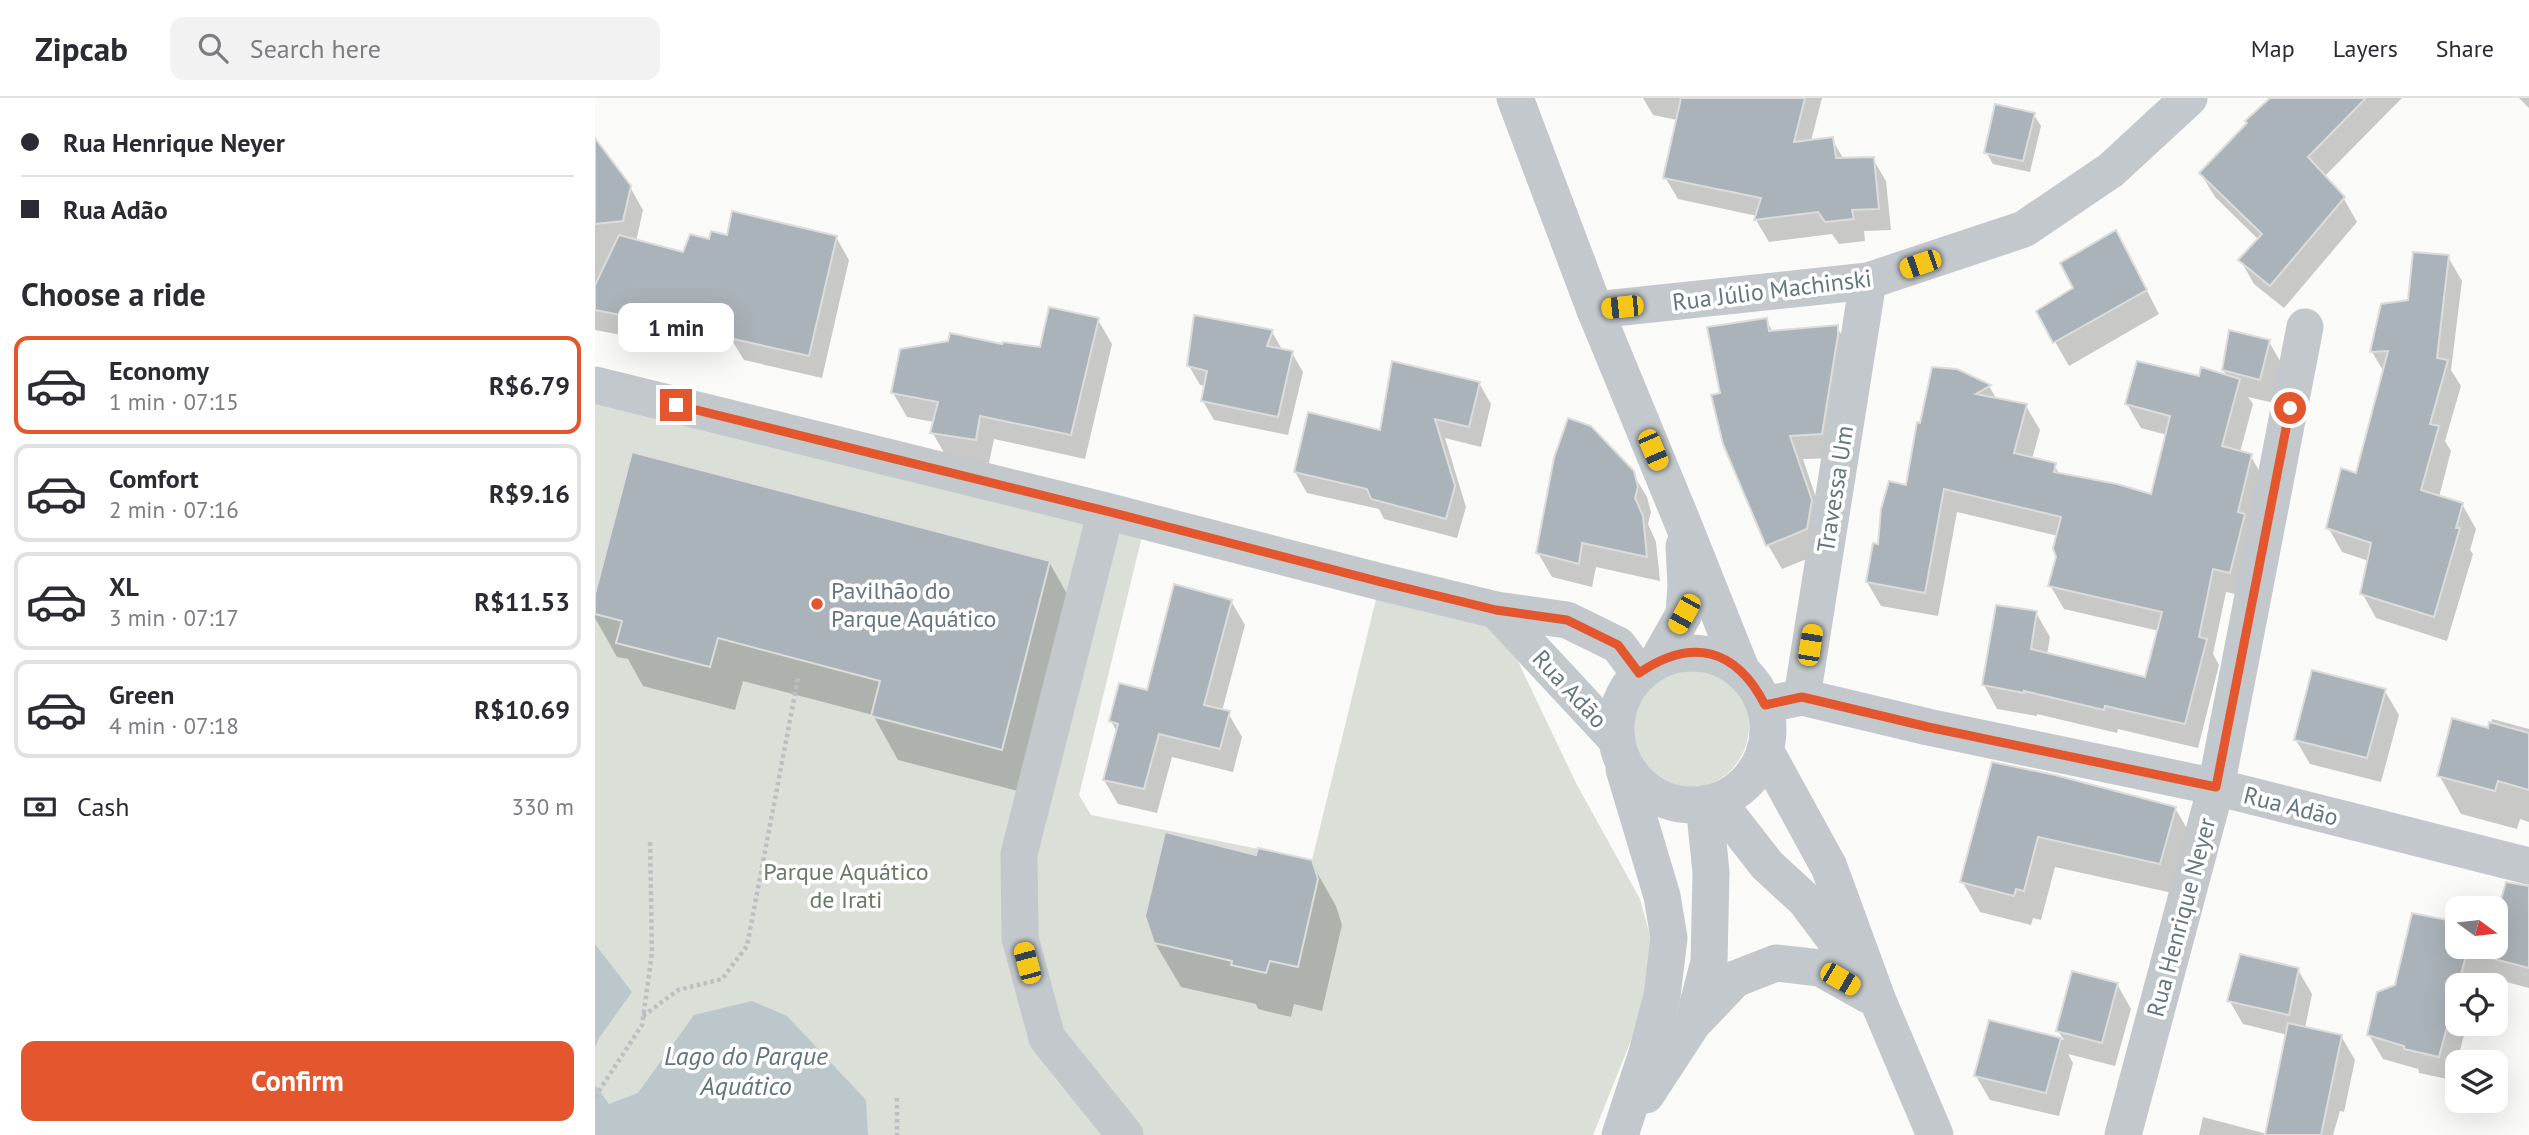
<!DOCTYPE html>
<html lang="en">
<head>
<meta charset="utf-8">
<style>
	:root { --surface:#fff; --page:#f2f2f3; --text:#2b2b33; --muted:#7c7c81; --line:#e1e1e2; --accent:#e4572e }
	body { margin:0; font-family:"PT Sans",sans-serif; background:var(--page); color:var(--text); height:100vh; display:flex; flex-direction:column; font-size:26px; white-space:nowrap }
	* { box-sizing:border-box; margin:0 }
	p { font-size:23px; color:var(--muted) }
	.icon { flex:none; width:38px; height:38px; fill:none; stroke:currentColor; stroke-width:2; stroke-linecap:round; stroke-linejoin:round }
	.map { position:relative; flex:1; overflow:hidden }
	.details { display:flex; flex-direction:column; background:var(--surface); width:595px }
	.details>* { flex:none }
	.guide { display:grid; align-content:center; height:154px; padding:0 21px; background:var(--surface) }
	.needle { width:46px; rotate:105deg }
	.buttons { position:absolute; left:1850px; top:798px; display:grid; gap:14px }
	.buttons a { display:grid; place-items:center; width:63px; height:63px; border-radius:14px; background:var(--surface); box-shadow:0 7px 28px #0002; font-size:35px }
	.end { position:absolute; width:32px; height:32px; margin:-16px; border:9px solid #e4572e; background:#fff; box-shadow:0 0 0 4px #fff }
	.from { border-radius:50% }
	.bubble { position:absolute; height:49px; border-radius:14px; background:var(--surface); box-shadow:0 7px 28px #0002; font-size:23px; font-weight:700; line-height:49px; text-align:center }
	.car { position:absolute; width:21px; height:42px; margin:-21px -10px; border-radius:9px; box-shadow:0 0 5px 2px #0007; background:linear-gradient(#f5c518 24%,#345 0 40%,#f5c518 0 76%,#345 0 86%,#f5c518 0) }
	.guide b { display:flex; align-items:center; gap:24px; height:66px; font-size:26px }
	.guide b+b { border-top:2px solid var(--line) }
	.guide i { width:18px; height:18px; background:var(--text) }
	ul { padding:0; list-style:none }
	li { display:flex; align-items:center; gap:21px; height:98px; margin:0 14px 10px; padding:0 7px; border:4px solid var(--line); border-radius:14px }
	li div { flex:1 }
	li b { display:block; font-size:26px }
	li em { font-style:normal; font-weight:700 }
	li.current { border-color:var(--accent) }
	li>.icon { width:63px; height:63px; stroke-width:1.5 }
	h2 { padding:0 21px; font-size:32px; line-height:84px }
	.pay { display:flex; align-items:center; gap:18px; height:77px; padding:0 21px; font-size:26px }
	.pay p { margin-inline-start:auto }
	.primary-button { display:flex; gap:14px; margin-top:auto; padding:14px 21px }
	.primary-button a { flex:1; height:80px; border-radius:14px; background:var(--accent); color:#fff; font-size:28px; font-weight:700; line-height:80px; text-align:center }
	header { display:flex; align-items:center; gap:42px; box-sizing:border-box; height:98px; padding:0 35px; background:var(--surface); border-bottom:2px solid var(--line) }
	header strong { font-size:33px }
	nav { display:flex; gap:38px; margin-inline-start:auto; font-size:24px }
	.search { width:490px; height:63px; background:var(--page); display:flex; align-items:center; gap:18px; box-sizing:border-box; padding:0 24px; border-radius:14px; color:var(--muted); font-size:26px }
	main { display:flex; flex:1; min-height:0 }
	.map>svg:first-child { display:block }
	.green { fill:#dadfd7 }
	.water { fill:#bbc7cb }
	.shadow { fill:#0003 }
	.building { fill:#aab3b9; stroke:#dcdcda; stroke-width:2 }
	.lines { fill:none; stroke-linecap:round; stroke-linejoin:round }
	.path { stroke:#bbbfc2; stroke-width:4.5; stroke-dasharray:3.5 3.5; stroke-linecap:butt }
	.street { stroke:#c3c8cc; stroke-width:37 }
	.route { stroke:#e4572e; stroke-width:9 }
	.poi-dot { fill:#e4572e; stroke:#fff; stroke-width:2.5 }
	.labels { text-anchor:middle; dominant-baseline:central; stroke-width:7; stroke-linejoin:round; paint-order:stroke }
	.street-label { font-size:24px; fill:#657683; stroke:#fff }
	.poi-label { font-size:24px; fill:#657683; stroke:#fff; text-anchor:start }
	.park-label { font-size:24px; fill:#687a64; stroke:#fff }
	.water-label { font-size:26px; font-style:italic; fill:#60757c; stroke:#fff }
</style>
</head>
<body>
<header>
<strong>Zipcab</strong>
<div class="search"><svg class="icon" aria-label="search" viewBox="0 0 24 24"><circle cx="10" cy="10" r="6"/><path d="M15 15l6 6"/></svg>Search here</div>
<nav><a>Map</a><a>Layers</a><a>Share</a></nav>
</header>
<main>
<section class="details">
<div class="guide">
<b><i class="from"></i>Rua Henrique Neyer</b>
<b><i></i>Rua Adão</b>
</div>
<h2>Choose a ride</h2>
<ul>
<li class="current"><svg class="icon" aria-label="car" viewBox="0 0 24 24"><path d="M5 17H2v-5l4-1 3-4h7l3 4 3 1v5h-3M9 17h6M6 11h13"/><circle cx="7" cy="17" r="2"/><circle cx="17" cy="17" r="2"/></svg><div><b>Economy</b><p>1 min · 07:15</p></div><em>R$6.79</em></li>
<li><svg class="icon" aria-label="car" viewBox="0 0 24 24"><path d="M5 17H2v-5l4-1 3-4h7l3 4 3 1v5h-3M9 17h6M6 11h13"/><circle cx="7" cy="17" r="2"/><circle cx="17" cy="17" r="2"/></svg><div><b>Comfort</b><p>2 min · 07:16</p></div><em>R$9.16</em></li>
<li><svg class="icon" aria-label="car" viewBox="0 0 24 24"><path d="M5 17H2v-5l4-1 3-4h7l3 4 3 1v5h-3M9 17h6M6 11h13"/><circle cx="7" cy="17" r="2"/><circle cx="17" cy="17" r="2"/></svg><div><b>XL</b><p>3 min · 07:17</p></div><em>R$11.53</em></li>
<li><svg class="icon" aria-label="car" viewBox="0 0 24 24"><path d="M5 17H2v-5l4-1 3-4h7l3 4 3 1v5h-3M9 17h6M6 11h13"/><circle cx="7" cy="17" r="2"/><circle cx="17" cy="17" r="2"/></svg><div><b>Green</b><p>4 min · 07:18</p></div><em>R$10.69</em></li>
</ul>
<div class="pay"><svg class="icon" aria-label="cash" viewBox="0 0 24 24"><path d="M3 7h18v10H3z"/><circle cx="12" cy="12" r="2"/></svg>Cash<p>330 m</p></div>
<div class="primary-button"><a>Confirm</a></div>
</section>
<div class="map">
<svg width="1934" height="1037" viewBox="0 0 1934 1037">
	<rect width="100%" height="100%" fill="#fafaf8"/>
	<g class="green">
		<path d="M0,292L550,426L484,697L496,717L717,762L785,485L899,513L981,685L1045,801L1057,845L1045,920L998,1037H0Z"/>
		<circle cx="1091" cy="628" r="63"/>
	</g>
	<g class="water">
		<path d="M0,846L37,894L4,940L0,950Z"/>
		<path d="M157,903L192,918L271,1002L273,1037H0V987L14,1006L43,995L99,917Z"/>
	</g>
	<g class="shadow">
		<path d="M1048,0H1227L1216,43L1237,41L1249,62L1278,61L1291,83L1296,132L1269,133L1270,143L1244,146L1237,136L1174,144L1161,122L1162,118L1083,101L1070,79L1082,22L1058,17Z"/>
		<path d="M1678,0H1807L1729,79L1749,101L1762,124L1689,210L1659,186L1646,163L1664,142L1620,99L1606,76Z"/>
		<path d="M1924,0H1934V10Z"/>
		<path d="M1439,17L1446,28L1435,74L1398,66L1391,54Z"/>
		<path d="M0,63L35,89L48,112L41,144L89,157L115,143L133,139H241L254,162L227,280L149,262L138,244L111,253L0,232Z"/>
		<path d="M1534,158L1564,216L1474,268L1443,214Z"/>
		<path d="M1853,159L1867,183L1856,272L1866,288L1850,343L1856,353L1844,399L1867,406L1881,431L1875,452L1878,456L1852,543L1781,520L1767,495L1774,463L1747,454L1733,429L1762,377L1789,274L1777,254L1815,204Z"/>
		<path d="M503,222L517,246L490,361L399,341L394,365L351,358L337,334L339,324L312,319L298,295L408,248L447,251Z"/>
		<path d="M1171,222L1178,234L1242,229L1256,253L1241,360L1208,361L1230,427L1226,455L1187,471L1173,447L1127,296Z"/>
		<path d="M677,234L688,253L697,255L708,274L693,337L619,322L608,303L611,288L605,287L594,268Z"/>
		<path d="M1674,244L1688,268L1679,305L1653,299L1658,306L1645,354L1655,357L1669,381L1648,498L1631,494L1618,556L1624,567L1603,650L1523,631L1522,635L1442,616V618L1402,611L1389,587L1441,515L1455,539L1452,557L1551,581L1564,533L1469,511L1455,487L1463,459V438L1362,414L1343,518L1286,508L1272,484L1285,448L1312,389L1326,327L1362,273L1394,288L1402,302L1431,308L1445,332L1437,361L1459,367L1465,377L1557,398L1572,337L1546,330L1532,306L1605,280L1633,279L1628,272Z"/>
		<path d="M884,285L896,306L886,349L850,340L871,409L862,440L789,421L784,411L712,395L700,374Z"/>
		<path d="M1037,374L1052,399L1056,414L1053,426L1061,444L1065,483L1001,469L997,489L957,479L943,455Z"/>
		<path d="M454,464L479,508L431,695L303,662L278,617L148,583L140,612L48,588L33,561L22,559L0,520V503Z"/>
		<path d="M636,503L650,527L627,613L633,615L647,639L638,674L577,659L562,715L523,706L509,682L522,634L516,623L554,594Z"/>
		<path d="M1790,593L1804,617L1786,684L1715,666L1701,642Z"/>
		<path d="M1897,621L1934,631V724L1925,721L1922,731L1866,716L1844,677L1894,632Z"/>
		<path d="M1399,666L1580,710L1598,741L1582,796L1460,769L1446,822L1438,820L1436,827L1385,814L1367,783Z"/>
		<path d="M662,759L716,764L741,808L747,827L727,913L699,906L696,919L663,911L661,906L586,889L560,845Z"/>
		<path d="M1934,798V890L1885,877L1883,887H1862V926H1872L1857,982L1824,975L1823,971L1788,961L1774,937L1802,888L1862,826V849H1900V810H1883L1885,805Z"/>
		<path d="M1703,872L1717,896L1710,930L1746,938L1760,962L1749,1014L1745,1013L1738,1037H1604L1608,1019L1672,1036L1693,937L1648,926L1634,902Z"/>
		<path d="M1522,886L1536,911L1520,968L1473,956L1478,965L1464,1018L1395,1002L1381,978L1396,924L1469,942L1463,933Z"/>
	</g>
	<g class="building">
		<path d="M1086,0H1210L1199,44L1238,39L1241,60L1279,59L1284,111L1257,112L1259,121L1230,124L1223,114L1159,122L1166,100L1068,80Z"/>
		<path d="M1675,0H1771L1713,59L1750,99L1675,188L1643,162L1667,136L1604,75L1652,25L1650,23Z"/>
		<path d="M1400,6L1440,15L1428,63L1389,55Z"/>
		<path d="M0,40L36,88L28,123L0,126Z"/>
		<path d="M137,113L242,138L214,258L134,240L138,217L97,231L0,212V187L24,137L88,154L95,136L114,141L116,133L132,137Z"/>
		<path d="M1521,132L1552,192L1458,245L1441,213L1478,190L1465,165Z"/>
		<path d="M1818,154L1854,157L1842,260L1853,262L1835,326L1844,328L1826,392L1868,405L1861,430H1865L1839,519L1765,496L1776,445L1731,430L1746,370L1761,375L1793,253L1775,254L1786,206L1813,202Z"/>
		<path d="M454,209L504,220L476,337L385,318L381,342L335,335L343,304L296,295L305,251L353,243L355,235L407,246L408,244L445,249Z"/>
		<path d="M599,217L678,232L672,248L698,253L683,319L606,303L612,273L592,268Z"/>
		<path d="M1172,220L1174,233L1243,227V237L1227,336L1195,338L1217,402L1212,431L1171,448L1128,346L1116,297L1125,295L1112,229Z"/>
		<path d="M1634,232L1675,242L1665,282L1627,272Z"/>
		<path d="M797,263L885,284L874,329L840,321L860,388L851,421L776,401L772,391L699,374L713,314L785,332Z"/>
		<path d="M1542,263L1604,278L1606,269L1645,281L1627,348L1657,356L1643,414L1650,416L1635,475L1618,471L1604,539L1612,541L1590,626L1510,608L1509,612L1429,593V595L1387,587L1401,507L1442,513L1436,551L1550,579L1567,514L1453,488L1461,459L1458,450L1466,419L1349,391L1330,495L1271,484L1278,445L1283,446L1286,411L1294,383L1311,387L1322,324L1325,325L1337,269L1362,271L1396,287L1381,296L1432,306L1419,355L1461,365L1459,374L1522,386L1556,396L1575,318L1530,306Z"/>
		<path d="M973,320L996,328L1039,373L1043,389L1040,400L1048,418L1052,459L987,445L984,466L941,455L959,360Z"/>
		<path d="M37,354L455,463L407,652L276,618L285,583L123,540L115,569L21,545L27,523L0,516V496Z"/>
		<path d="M579,486L637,502L609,607L635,613L625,651L564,636L549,691L508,682L523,626L514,623L524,585L552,592Z"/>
		<path d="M1717,572L1791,591L1772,660L1699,642Z"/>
		<path d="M1857,620L1893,630L1894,624L1934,635V692L1903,683L1900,693L1842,678Z"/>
		<path d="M1397,664L1460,677L1581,709L1565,766L1443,739L1429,793L1421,791L1419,798L1365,784Z"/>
		<path d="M570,734L661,757L663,750L717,762L723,781L703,869L675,863L671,875L636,867L637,863L559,845L550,818Z"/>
		<path d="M1911,784L1934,788V870L1872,854L1844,959L1809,951V948L1772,937L1782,894L1800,887L1817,815L1862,824V849H1900V810H1881L1883,803L1906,801Z"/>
		<path d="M1645,856L1704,870L1694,917L1632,903Z"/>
		<path d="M1477,873L1523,885L1507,945L1461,933Z"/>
		<path d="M1394,922L1466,940L1451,995L1379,978Z"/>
		<path d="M1693,925L1747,937L1726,1037H1670Z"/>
	</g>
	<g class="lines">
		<g class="path">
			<path d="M48,918L83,892L127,881L152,848L203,580"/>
			<path d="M0,999L47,927L57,855L55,742"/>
			<path d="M302,1000V1037"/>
		</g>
		<g class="street">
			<path d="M920,0L1000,212L1087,423L1146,571"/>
			<path d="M1000,212L1273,183L1429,131L1516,72L1594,0"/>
			<path d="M0,287L511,413L786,484L901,512L972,522L1023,547L1044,575"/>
			<path d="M511,413L424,756L425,840L452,940L530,1037"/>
			<path d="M901,512L1020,640"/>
			<circle cx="1097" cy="631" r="76"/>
			<path d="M1063,562L1089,516L1091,488L1089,448"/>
			<path d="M1207,599L1273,183"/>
			<path d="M1170,607L1207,599L1333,629L1621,689L1934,768"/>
			<path d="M1170,652L1234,769L1283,903L1340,1037"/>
			<path d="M1122,703L1172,767L1210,802L1255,862"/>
			<path d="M1101,922L1140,881L1181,865L1225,870L1273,897"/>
			<path d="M1051,997L1098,925L1114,864L1116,774L1109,706"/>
			<path d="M1025,1037L1052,955L1067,898L1074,840L1067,798L1029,671"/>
			<path d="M1528,1037L1621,689L1710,229"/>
		</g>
	</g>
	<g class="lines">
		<path class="route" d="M81,307L511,413L786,484L901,512L972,522L1023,547L1044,575C1097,539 1141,550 1170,607L1207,599L1333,629L1621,689L1695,310"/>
	</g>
	<circle class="poi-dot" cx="222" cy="506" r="7"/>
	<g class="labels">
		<g class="street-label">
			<text transform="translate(1177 192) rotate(-7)">Rua Júlio Machinski</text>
			<text transform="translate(1240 391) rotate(-81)">Travessa Um</text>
			<text transform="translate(975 591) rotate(47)">Rua Adão</text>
			<text transform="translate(1696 708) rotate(14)">Rua Adão</text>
			<text transform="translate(1586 819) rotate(-75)">Rua Henrique Neyer</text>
		</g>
		<g class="poi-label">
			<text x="236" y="492">Pavilhão do<tspan x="236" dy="28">Parque Aquático</tspan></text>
		</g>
		<g class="park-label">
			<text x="251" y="773">Parque Aquático<tspan x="251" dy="28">de Irati</tspan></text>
		</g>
		<g class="water-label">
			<text x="151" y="957">Lago do Parque<tspan x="151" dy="30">Aquático</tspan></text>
		</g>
	</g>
</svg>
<div class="buttons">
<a><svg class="needle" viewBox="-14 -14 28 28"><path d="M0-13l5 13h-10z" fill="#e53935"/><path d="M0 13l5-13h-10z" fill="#7c7c81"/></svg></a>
<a><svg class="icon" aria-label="locate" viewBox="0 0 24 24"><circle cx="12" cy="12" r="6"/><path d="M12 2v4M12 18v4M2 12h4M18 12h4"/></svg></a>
<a><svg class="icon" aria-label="layers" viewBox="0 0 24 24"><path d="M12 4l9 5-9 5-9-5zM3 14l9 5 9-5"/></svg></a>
</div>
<i class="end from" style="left:1695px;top:310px"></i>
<i class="end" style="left:81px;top:307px"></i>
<div class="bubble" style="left:23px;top:205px;width:116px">1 min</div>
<i class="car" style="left:1325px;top:166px;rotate:251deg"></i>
<i class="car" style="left:1027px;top:209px;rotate:264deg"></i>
<i class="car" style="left:1058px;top:352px;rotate:157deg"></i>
<i class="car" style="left:1089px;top:516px;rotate:209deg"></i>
<i class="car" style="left:1215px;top:547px;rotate:9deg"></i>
<i class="car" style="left:432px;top:865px;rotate:345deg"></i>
<i class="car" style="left:1245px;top:881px;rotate:120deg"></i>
</div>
</main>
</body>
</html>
